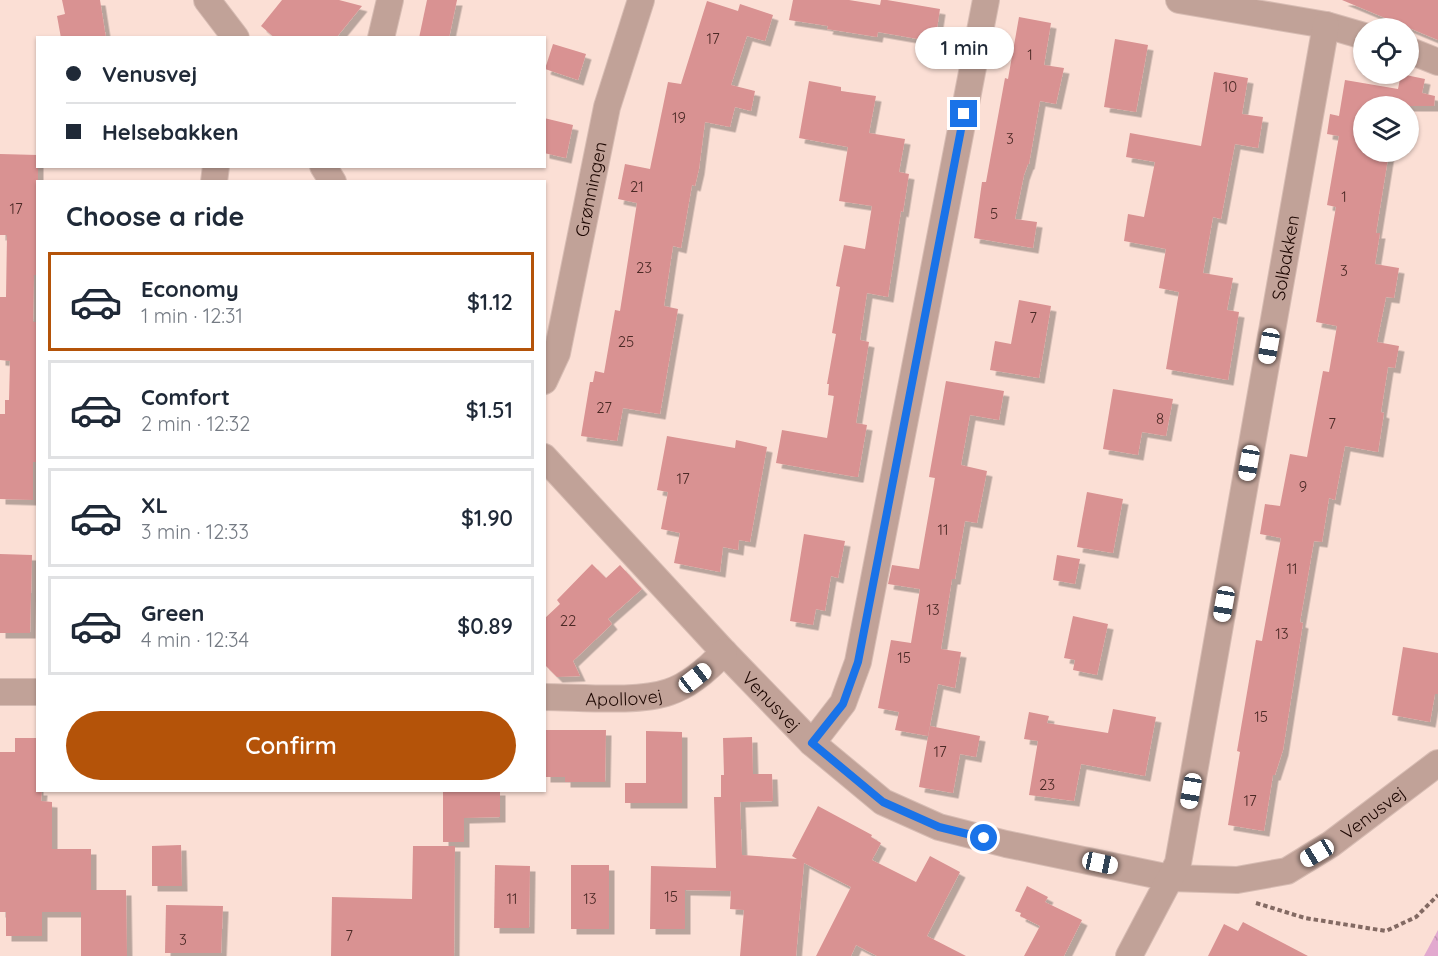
<!DOCTYPE html>
<html lang="en">
<head>
<meta charset="utf-8">
<style>
	:root { --surface:#fff; --page:#f6f6f7; --text:#1f2937; --muted:#747a83; --line:#e0e1e3; --accent:#b45309 }
	body { margin:0; font-family:Quicksand,sans-serif; background:var(--page); color:var(--text); height:100vh; display:flex; flex-direction:column; font-size:22px; white-space:nowrap }
	* { box-sizing:border-box; margin:0 }
	p { font-size:20px; color:var(--muted) }
	.icon { flex:none; width:33px; height:33px; fill:none; stroke:currentColor; stroke-width:2; stroke-linecap:round; stroke-linejoin:round }
	.map { position:relative; flex:1; overflow:hidden }
	.sheet { position:absolute; left:36px; top:180px; width:510px; height:612px; display:flex; flex-direction:column; background:var(--surface); border-radius:0px; box-shadow:0 2px 4px #0004 }
	.sheet>* { flex:none }
	.guide { position:absolute; left:36px; top:36px; width:510px; height:132px; border-radius:0px; box-shadow:0 2px 4px #0004; display:grid; align-content:center; height:132px; padding:0 30px; background:var(--surface) }
	.tools { position:absolute; left:1353px; top:18px; display:grid; gap:12px }
	.tools a { display:grid; place-items:center; width:66px; height:66px; border-radius:50%; background:var(--surface); box-shadow:0 2px 4px #0004; font-size:30px }
	.end { position:absolute; width:27px; height:27px; margin:-14px; border:8px solid #1a73e8; background:#fff; box-shadow:0 0 0 3px #fff }
	.from { border-radius:50% }
	.bubble { position:absolute; height:42px; border-radius:21px; background:var(--surface); box-shadow:0 2px 4px #0004; font-size:20px; font-weight:600; line-height:42px; text-align:center }
	.car { position:absolute; width:18px; height:36px; margin:-18px -9px; border-radius:8px; box-shadow:0 0 4px 2px #0007; background:linear-gradient(#fff 24%,#345 0 40%,#fff 0 76%,#345 0 86%,#fff 0) }
	.guide b { display:flex; align-items:center; gap:21px; height:57px; font-size:22px }
	.guide b+b { border-top:2px solid var(--line) }
	.guide i { width:15px; height:15px; background:var(--text) }
	ul { padding:0; list-style:none }
	li { display:flex; align-items:center; gap:18px; height:99px; margin:0 12px 9px; padding:0 18px; border:3px solid var(--line); border-radius:0px }
	li div { flex:1 }
	li b { display:block; font-size:22px }
	li em { font-style:normal; font-weight:600 }
	li.on { border-color:var(--accent) }
	li>.icon { width:54px; height:54px; stroke-width:1.5 }
	h2 { padding:0 30px; font-size:27px; line-height:72px }
	.cta { display:flex; gap:12px; margin-top:auto; padding:12px 30px }
	.cta a { flex:1; height:69px; border-radius:36px; background:var(--accent); color:#fff; font-size:24px; font-weight:600; line-height:69px; text-align:center }
	.map>svg:first-child { display:block }
	.forest { fill:url(#forest-crowns) }
	.building { fill:#d99292; filter:url(#shadow) }
	.lines { fill:none; stroke-linecap:round; stroke-linejoin:round }
	.minor-casing { stroke:#d7bcb3; stroke-width:28 }
	.path { stroke:#836a63; stroke-width:4; stroke-dasharray:4.5 3; stroke-linecap:butt }
	.minor { stroke:#c1a298; stroke-width:26 }
	.route { stroke:#1a73e8; stroke-width:8 }
	.labels { text-anchor:middle; dominant-baseline:central; stroke-width:6; stroke-linejoin:round; paint-order:stroke }
	.number-label { font-size:15px; fill:#4b2925 }
	.street-label { font-size:18px; fill:#1c0601; stroke:#fff }
</style>
</head>
<body>
<div class="map">
<svg width="1438" height="956" viewBox="0 0 1438 956">
	<defs>
		<pattern id="forest-crowns" width="20" height="18" patternUnits="userSpaceOnUse" patternTransform="scale(1.5)"><rect width="20" height="18" fill="#e2a9cf"/><path d="M2 6a3 3 0 1 1 6 0M12 15a3 3 0 1 1 6 0" fill="none" stroke="#c190b0"/></pattern>
		<filter id="shadow"><feDropShadow dx="5.5" dy="5.5" stdDeviation="0" flood-color="#0004"/></filter>
	</defs>
	<rect width="100%" height="100%" fill="#fbdfd5"/>
	<path class="forest" d="M1438,930V956H1424Z"/>
	<g class="building">
		<path d="M62,0H100L106,38H61L57,16L65,14Z"/>
		<path d="M282,0H339L362,6L336,38H275L261,26Z"/>
		<path d="M427,0H457L449,38H419Z"/>
		<path d="M793,0H849L880,5L881,0H887L940,9L935,42L878,32L877,37L827,29L828,26L789,20Z"/>
		<path d="M1342,0H1438V40Z"/>
		<path d="M707,1L738,11L740,4L773,15L765,41L747,36L731,85L755,91L751,111L735,107L730,127L705,122L699,169L695,186L692,185L681,248L673,246L664,306L678,309L660,414L623,408L617,441L581,436L590,382H593L595,371L604,373L615,310L620,311L637,203L618,199L625,164L650,169L668,82L681,84Z"/>
		<path d="M1019,17L1051,23L1044,65L1064,68L1056,104L1040,101L1029,164H1028L1024,175L1015,219L1037,222L1033,248L974,238L982,182H986L1005,78L1008,79Z"/>
		<path d="M1115,39L1148,45L1136,112L1104,107Z"/>
		<path d="M553,44L586,54L578,80L545,69Z"/>
		<path d="M1214,72L1248,78L1242,114L1263,117L1258,148L1235,144L1221,219L1213,217L1203,273L1233,278L1227,310L1239,312L1228,380L1166,369L1179,292L1159,288L1166,249L1124,241L1128,214L1144,217L1155,162L1126,157L1130,133L1201,146Z"/>
		<path d="M1401,74L1425,79L1422,93L1435,96L1434,106H1364V152H1389L1376,233H1380L1375,264L1399,268L1394,298L1386,297L1377,342L1399,346L1395,368L1388,367L1381,412L1384,413L1378,452L1345,446L1335,500L1329,498L1322,542L1314,541L1300,622L1303,623L1283,750L1275,775H1273L1264,831L1228,825L1240,752L1237,751L1256,640L1262,641L1281,538L1260,534L1265,504L1280,506L1290,454L1307,457L1323,371L1329,372L1337,326L1316,322L1336,207L1327,205L1339,136L1327,134L1330,114L1339,116L1345,80L1398,89Z"/>
		<path d="M809,81L841,87V91L876,96L869,133L905,139L899,172L909,174L903,212L901,211L888,297L867,293L860,340L869,342L856,423L867,425L858,477H856L776,463L782,430L827,438L834,396L828,395L829,384H827L836,334L832,333L840,287L836,286L844,245L865,249L872,206L839,201L848,147L799,138Z"/>
		<path d="M544,118L573,125L566,158L544,153Z"/>
		<path d="M0,154L38,155V275H34L33,322H38V462H33V500L0,499V414H5V400H9L10,361L0,360V297H6L7,235H0Z"/>
		<path d="M1019,300L1051,306L1039,378L990,370L995,341L1011,344Z"/>
		<path d="M946,381L1004,391L999,420L970,415L961,465L987,471L977,523L965,521L955,579H952L941,649L961,652L955,688L938,684L928,736L895,730L899,712L878,708L891,640L911,643L920,589L888,584L892,565L919,569L935,478L929,477Z"/>
		<path d="M1113,389L1173,399L1166,436L1142,432L1138,455L1103,449Z"/>
		<path d="M667,436L735,448L736,440L767,447L750,542L739,540L738,550L723,547L720,572L674,563L680,533L661,529L668,492L657,490Z"/>
		<path d="M1087,492L1123,499L1113,553L1077,547Z"/>
		<path d="M804,534L845,541L838,578L831,576L825,611L816,609L813,625L790,621Z"/>
		<path d="M0,554L32,555L30,633H0Z"/>
		<path d="M1057,555L1080,559L1075,584L1053,580Z"/>
		<path d="M592,564L606,578L620,565L642,589L608,619L612,624L573,661L580,676L557,677L544,664V619L560,604L557,600Z"/>
		<path d="M1073,616L1108,624L1097,675L1073,670L1075,660L1064,658Z"/>
		<path d="M1403,647L1438,653V694H1435L1430,722L1392,715Z"/>
		<path d="M1113,709L1156,717L1145,776L1081,764L1074,801L1029,795L1038,741L1024,739L1029,712L1049,716L1047,723L1108,733Z"/>
		<path d="M930,726L980,736L976,757L960,754L953,793L919,787Z"/>
		<path d="M545,730H606L605,782H565V777H545Z"/>
		<path d="M646,731L682,732V803H625V783H646Z"/>
		<path d="M752,737L753,774H772L773,801L740,802L742,855L797,859L792,856L818,806L872,835L871,837L881,843L872,860L916,882L930,856L960,872L927,936L966,956H877L856,945L851,956H816L851,887L804,863L796,956H740L744,910L730,909L731,891L685,890V929H650L651,866L716,868L714,797H721V775H724L723,738Z"/>
		<path d="M15,738H38V790H42L41,801L52,802V849H91V890H126L127,956H81V912H42V936H6V912H0V752H15Z"/>
		<path d="M443,790H500V817L464,818V842H443Z"/>
		<path d="M181,845L182,886H152V846Z"/>
		<path d="M413,846H455L454,956H331L332,897L412,899Z"/>
		<path d="M495,865L530,866L529,928H494Z"/>
		<rect x="571" y="865" width="38" height="64"/>
		<path d="M1027,886L1048,897L1045,902L1082,920L1064,956H1024L1040,926L1020,916L1021,913L1015,911Z"/>
		<path d="M166,905L223,906L221,953H165Z"/>
		<path d="M1243,922L1308,956H1208L1224,924L1238,931Z"/>
	</g>
	<g class="lines">
		<defs>
			<g id="minor">
				<path d="M207,0L236,38"/>
				<path d="M1179,0L1326,25L1364,36"/>
				<path d="M381,38L390,0"/>
				<path d="M1408,50L1438,62"/>
				<path d="M323,166L333,182"/>
				<path d="M214,182L216,166"/>
				<path id="s1" d="M544,381L557,353L607,107L641,0"/>
				<path id="s2" d="M544,457L724,652L812,743L883,802L939,827L1006,844L1170,878L1237,880L1287,871L1331,844L1438,763"/>
				<path d="M0,692H38"/>
				<path id="s3" d="M544,697C579,697 638,703 669,692C690,685 709,668 724,652"/>
				<path d="M812,743L843,703L858,662L986,0"/>
				<path id="s4" d="M1129,956L1178,863L1326,25"/>
			</g>
		</defs>
		<use href="#minor" class="minor-casing"/>
		<path class="path" d="M1256,903L1305,918L1386,931L1416,917L1438,895"/>
		<use href="#minor" class="minor"/>
	</g>
	<g class="lines">
		<path class="route" d="M964,114L858,662L843,704L812,743L883,802L939,827L984,838"/>
	</g>
	<g class="labels">
		<g class="number-label">
			<text x="713" y="38">17</text>
			<text x="1030" y="54">1</text>
			<text x="1230" y="86">10</text>
			<text x="679" y="117">19</text>
			<text x="1010" y="138">3</text>
			<text x="637" y="186">21</text>
			<text x="1344" y="196">1</text>
			<text x="16" y="208">17</text>
			<text x="994" y="213">5</text>
			<text x="644" y="267">23</text>
			<text x="1344" y="270">3</text>
			<text x="1033" y="317">7</text>
			<text x="626" y="341">25</text>
			<text x="604" y="407">27</text>
			<text x="1160" y="418">8</text>
			<text x="1332" y="423">7</text>
			<text x="683" y="478">17</text>
			<text x="1303" y="486">9</text>
			<text x="943" y="529">11</text>
			<text x="1292" y="568">11</text>
			<text x="933" y="609">13</text>
			<text x="568" y="620">22</text>
			<text x="1282" y="633">13</text>
			<text x="904" y="657">15</text>
			<text x="1261" y="716">15</text>
			<text x="940" y="751">17</text>
			<text x="1047" y="784">23</text>
			<text x="1250" y="800">17</text>
			<text x="671" y="896">15</text>
			<text x="512" y="898">11</text>
			<text x="590" y="898">13</text>
			<text x="349" y="935">7</text>
			<text x="183" y="939">3</text>
		</g>
		<g class="street-label">
			<text stroke="none"><textPath href="#s1" startOffset="198">Grønningen</textPath></text>
			<text stroke="none"><textPath href="#s4" startOffset="720">Solbakken</textPath></text>
			<text stroke="none"><textPath href="#s3" startOffset="80">Apollovej</textPath></text>
			<text stroke="none"><textPath href="#s2" startOffset="334">Venusvej</textPath></text>
			<text stroke="none"><textPath href="#s2" startOffset="1004">Venusvej</textPath></text>
		</g>
	</g>
</svg>
<div class="tools">
<a><svg class="icon" aria-label="locate" viewBox="0 0 24 24"><circle cx="12" cy="12" r="6"/><path d="M12 2v4M12 18v4M2 12h4M18 12h4"/></svg></a>
<a><svg class="icon" aria-label="layers" viewBox="0 0 24 24"><path d="M12 4l9 5-9 5-9-5zM3 14l9 5 9-5"/></svg></a>
</div>
<i class="end from" style="left:984px;top:838px"></i>
<i class="end" style="left:964px;top:114px"></i>
<div class="bubble" style="left:915px;top:27px;width:99px">1 min</div>
<i class="car" style="left:1269px;top:346px;rotate:190deg"></i>
<i class="car" style="left:1249px;top:463px;rotate:190deg"></i>
<i class="car" style="left:1224px;top:604px;rotate:190deg"></i>
<i class="car" style="left:695px;top:678px;rotate:52deg"></i>
<i class="car" style="left:1191px;top:791px;rotate:190deg"></i>
<i class="car" style="left:1317px;top:853px;rotate:239deg"></i>
<i class="car" style="left:1100px;top:863px;rotate:102deg"></i>
<div class="guide">
<b><i class="from"></i>Venusvej</b>
<b><i></i>Helsebakken</b>
</div>
<section class="sheet">
<h2>Choose a ride</h2>
<ul>
<li class="on"><svg class="icon" aria-label="car" viewBox="0 0 24 24"><path d="M5 17H2v-5l4-1 3-4h7l3 4 3 1v5h-3M9 17h6M6 11h13"/><circle cx="7" cy="17" r="2"/><circle cx="17" cy="17" r="2"/></svg><div><b>Economy</b><p>1 min · 12:31</p></div><em>$1.12</em></li>
<li><svg class="icon" aria-label="car" viewBox="0 0 24 24"><path d="M5 17H2v-5l4-1 3-4h7l3 4 3 1v5h-3M9 17h6M6 11h13"/><circle cx="7" cy="17" r="2"/><circle cx="17" cy="17" r="2"/></svg><div><b>Comfort</b><p>2 min · 12:32</p></div><em>$1.51</em></li>
<li><svg class="icon" aria-label="car" viewBox="0 0 24 24"><path d="M5 17H2v-5l4-1 3-4h7l3 4 3 1v5h-3M9 17h6M6 11h13"/><circle cx="7" cy="17" r="2"/><circle cx="17" cy="17" r="2"/></svg><div><b>XL</b><p>3 min · 12:33</p></div><em>$1.90</em></li>
<li><svg class="icon" aria-label="car" viewBox="0 0 24 24"><path d="M5 17H2v-5l4-1 3-4h7l3 4 3 1v5h-3M9 17h6M6 11h13"/><circle cx="7" cy="17" r="2"/><circle cx="17" cy="17" r="2"/></svg><div><b>Green</b><p>4 min · 12:34</p></div><em>$0.89</em></li>
</ul>
<div class="cta"><a>Confirm</a></div>
</section>
</div>
</body>
</html>
